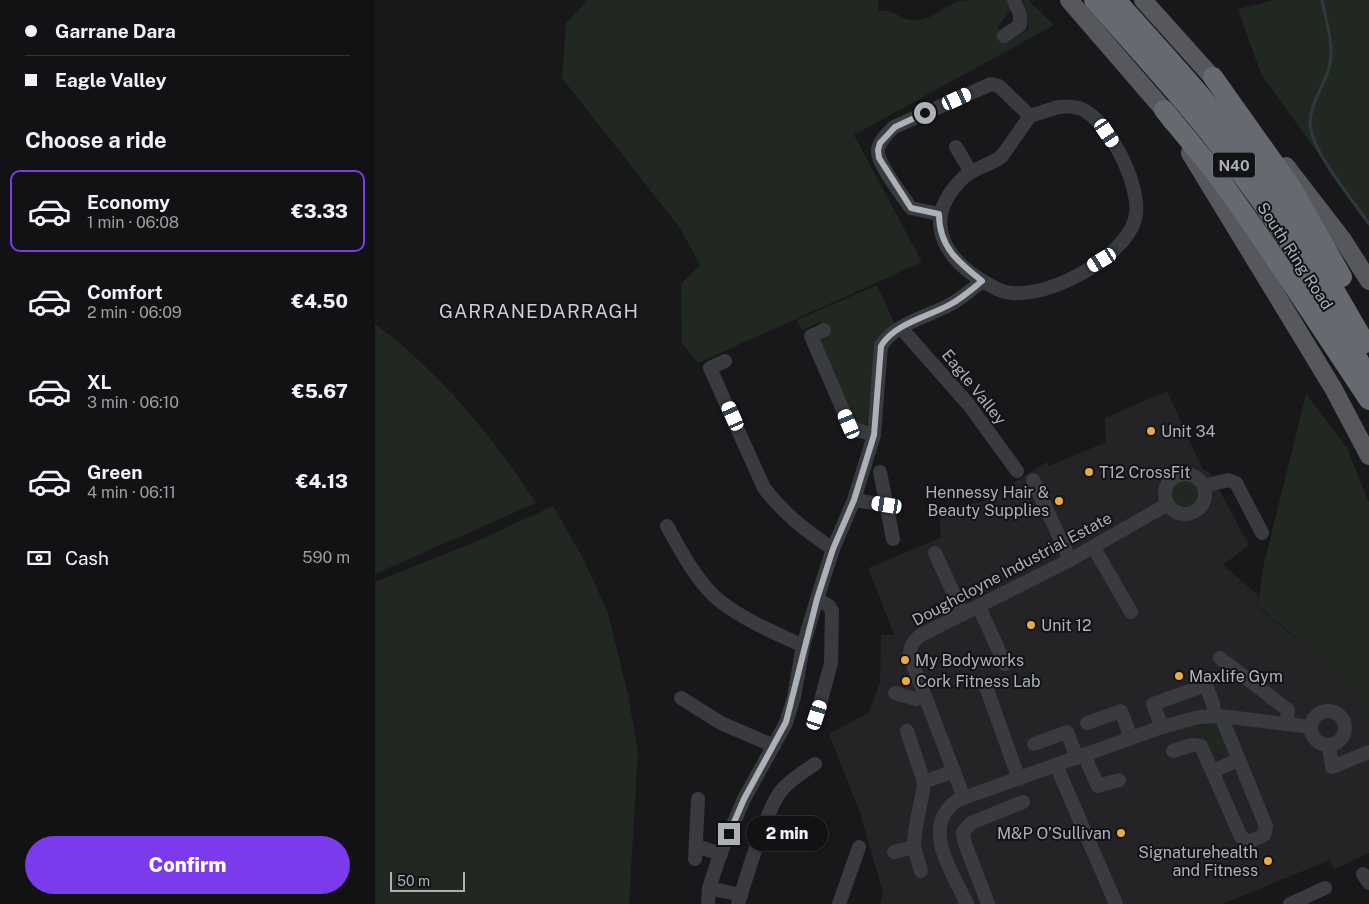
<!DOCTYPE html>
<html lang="en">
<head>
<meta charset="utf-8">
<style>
	:root { --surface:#121214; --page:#1f2022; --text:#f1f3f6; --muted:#9c9ea0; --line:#313234; --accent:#7c3aed }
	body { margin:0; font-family:"Public Sans",sans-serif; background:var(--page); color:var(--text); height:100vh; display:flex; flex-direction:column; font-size:19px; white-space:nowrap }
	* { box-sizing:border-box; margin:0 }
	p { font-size:16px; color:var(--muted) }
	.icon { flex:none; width:28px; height:28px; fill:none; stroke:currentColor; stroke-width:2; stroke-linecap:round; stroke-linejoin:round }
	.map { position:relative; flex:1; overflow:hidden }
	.details { display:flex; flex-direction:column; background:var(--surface); width:375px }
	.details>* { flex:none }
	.hud { display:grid; align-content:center; height:110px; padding:0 25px; background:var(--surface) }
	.scale { position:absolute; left:15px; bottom:12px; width:75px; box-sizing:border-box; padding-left:5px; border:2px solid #abb0b9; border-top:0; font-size:14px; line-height:18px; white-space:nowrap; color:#abb0b9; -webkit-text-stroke:4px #131315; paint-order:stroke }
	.end { position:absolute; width:22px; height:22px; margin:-11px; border:6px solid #abb0b9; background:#111; box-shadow:0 0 0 2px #111 }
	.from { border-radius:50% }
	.bubble { position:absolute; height:35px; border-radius:18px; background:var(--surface); box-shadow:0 1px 4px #0004,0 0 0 1px var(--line); font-size:16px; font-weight:800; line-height:35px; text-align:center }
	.car { position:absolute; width:15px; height:30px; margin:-15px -8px; border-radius:6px; box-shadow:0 0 4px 1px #0007; background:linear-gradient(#fff 24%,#345 0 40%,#fff 0 76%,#345 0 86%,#fff 0) }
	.hud b { display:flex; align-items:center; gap:18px; height:48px; font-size:19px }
	.hud b+b { border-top:1px solid var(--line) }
	.hud i { width:12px; height:12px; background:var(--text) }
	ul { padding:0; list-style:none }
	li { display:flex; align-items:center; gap:15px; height:82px; margin:0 10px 8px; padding:0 15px; border:2px solid transparent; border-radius:10px }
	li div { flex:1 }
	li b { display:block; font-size:19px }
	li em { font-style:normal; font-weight:800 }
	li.on { border-color:var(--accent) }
	li>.icon { width:45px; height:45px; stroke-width:1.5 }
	h2 { padding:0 25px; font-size:22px; line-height:60px }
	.pay { display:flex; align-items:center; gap:12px; height:55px; padding:0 25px; font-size:19px }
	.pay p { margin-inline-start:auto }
	.action { display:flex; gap:10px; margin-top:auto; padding:10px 25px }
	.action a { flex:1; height:58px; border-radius:30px; background:var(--accent); color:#fff; font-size:20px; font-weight:800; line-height:58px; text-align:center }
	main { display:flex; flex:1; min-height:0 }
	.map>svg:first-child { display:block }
	.built { fill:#242427 }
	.green { fill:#202821 }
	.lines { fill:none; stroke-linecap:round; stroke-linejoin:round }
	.stream { stroke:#2f383e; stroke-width:3 }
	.minor { stroke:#393b3f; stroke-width:14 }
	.major { stroke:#56585e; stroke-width:18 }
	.highway { stroke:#666970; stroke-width:20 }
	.route { stroke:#abb0b9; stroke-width:6 }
	.poi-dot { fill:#eaab41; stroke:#131315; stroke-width:2 }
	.labels { text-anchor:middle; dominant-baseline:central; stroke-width:4; stroke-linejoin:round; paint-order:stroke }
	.shield { fill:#131315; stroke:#7d8188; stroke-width:1 }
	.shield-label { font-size:15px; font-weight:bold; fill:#abb0b9 }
	.street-label { font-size:16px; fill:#abb0b9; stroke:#131315 }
	.poi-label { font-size:16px; fill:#abb0b9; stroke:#131315; text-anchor:start }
	.quarter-label { font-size:19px; letter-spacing:1px; fill:#cccfd6; stroke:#131315 }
</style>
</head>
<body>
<main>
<section class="details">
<div class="hud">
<b><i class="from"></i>Garrane Dara</b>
<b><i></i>Eagle Valley</b>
</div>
<h2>Choose a ride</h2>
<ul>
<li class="on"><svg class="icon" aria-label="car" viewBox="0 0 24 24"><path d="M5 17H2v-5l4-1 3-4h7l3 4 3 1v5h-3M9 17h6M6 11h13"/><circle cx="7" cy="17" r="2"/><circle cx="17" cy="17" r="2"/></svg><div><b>Economy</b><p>1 min · 06:08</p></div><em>€3.33</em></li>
<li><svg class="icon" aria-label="car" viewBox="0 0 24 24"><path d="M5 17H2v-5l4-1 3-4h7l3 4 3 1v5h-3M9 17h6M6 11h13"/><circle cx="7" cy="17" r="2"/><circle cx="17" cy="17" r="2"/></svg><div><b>Comfort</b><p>2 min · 06:09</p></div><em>€4.50</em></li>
<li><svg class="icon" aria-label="car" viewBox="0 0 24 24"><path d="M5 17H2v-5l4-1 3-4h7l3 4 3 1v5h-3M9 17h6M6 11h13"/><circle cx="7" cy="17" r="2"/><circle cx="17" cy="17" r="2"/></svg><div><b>XL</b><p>3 min · 06:10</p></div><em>€5.67</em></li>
<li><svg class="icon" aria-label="car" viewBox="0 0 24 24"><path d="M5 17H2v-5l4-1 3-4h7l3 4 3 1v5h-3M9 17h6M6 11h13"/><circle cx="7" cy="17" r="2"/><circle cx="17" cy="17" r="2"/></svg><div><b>Green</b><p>4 min · 06:11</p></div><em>€4.13</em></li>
</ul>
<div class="pay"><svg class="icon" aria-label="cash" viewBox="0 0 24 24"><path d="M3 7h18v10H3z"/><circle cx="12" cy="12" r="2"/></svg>Cash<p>590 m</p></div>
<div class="action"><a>Confirm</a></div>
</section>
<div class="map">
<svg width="994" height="904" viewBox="0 0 994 904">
	<rect width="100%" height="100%" fill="#18181a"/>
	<path class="built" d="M792,391L827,468L835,473L874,545L848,565L885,597L883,607L976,683L994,714V853L959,870L955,860L847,904H505L508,893L485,813L454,734L494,712L505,682L506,635H519L493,568L566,538L564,511L609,501L672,462L674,466L731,442L730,418Z"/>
	<g class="green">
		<path d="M213,0H503L504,11C518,8 529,23 544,20C559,18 569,7 583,1C592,0 622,0 634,0L636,9L623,27L629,42L654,29L648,0H653L679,25L479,135L547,262L323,363L307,343L306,284L325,265L305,228L187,78L191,23Z"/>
		<path d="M900,0H994V224L886,74L863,9Z"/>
		<path d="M502,285L520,325L508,333L501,342L492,423L488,426L481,421L447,348L445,340L451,335L444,322L427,330L422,320Z"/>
		<path d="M0,324C64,371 118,437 161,503L0,574Z"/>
		<path d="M931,394L972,448L994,503V714L976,683L883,606L888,568Z"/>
		<circle cx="810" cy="493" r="14"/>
		<path d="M178,506L208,558L233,613L253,695L263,752L254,904H0V582L98,543Z"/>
		<path d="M842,727C847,736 853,746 843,754L836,752L829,731L813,732L792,739L791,737L814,729Z"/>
	</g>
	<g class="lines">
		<path class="stream" d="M947,0C951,21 960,47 954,68C949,87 931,109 936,130C942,158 977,199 994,224"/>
		<g class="minor">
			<path d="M629,36L645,25V15L639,0"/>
			<path d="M683,107C693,106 704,106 712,112C737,128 768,190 760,219C750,259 660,308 622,289C574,265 541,224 588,178C599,167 615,166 627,156L655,116Z"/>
			<path d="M581,147L596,172"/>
			<path d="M564,214L536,208C527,195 501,163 503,149C505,140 513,133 519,127L616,84L624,86L655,116"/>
			<path d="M526,328L594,405L642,471"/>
			<path d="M449,330L436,336L474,424L482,430L499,435"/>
			<path d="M350,361L335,368L389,488C408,513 431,531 458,549"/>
			<path d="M505,472L518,539"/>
			<circle cx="810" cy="494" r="20"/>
			<path d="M658,480L695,560"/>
			<path d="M829,486L853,480L861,483L887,533"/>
			<path d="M479,500L512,505"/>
			<path d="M292,526C306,551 323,584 346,602C371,621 401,633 428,646"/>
			<path d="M719,548L756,612"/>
			<path d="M560,553L588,614"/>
			<path d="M442,599L454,606L457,611L456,663L442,715"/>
			<path d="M604,607L630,664"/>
			<path d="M845,658L913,710L912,724"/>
			<path d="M610,684L644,779"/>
			<path d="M520,693L541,699L550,696"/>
			<path d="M306,698L346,723L399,746"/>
			<circle cx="953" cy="728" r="17"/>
			<path d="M712,723L746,711L756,738"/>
			<path d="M787,727L778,704L831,685L838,704L840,716"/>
			<path d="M532,731L549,782L579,771"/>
			<path d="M659,744L692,732L702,758"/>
			<path d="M954,745L957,767L994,752"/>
			<path d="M798,751L817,745L826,746L866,837L874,842L889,835L891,826L846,716"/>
			<path d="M709,755L723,786L744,780"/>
			<path d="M681,765L741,904"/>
			<path d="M838,771L863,760"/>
			<path d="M589,798L535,657C534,647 538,641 546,635L695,560L793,504"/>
			<path d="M321,846L346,854"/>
			<path d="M539,847C539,823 547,805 549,782"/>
			<path d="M519,852L539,847L546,871"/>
			<path d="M320,859L323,799"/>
			<path d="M988,874L994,883"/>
			<path d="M334,888L366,895"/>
			<path d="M333,904L334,888L346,852L369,799L411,723L419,697L428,646L442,599L458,549L479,500L499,435L506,346C520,323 553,317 576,304C587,298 597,289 607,281"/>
			<path d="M363,904C372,876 390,812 406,791C415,780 428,772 440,764"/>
			<path d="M464,904L484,847"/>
			<path d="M592,904C577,871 544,826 583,800L787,727L824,717L846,716L936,727"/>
			<path d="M613,904L589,841L588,832L596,823L648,802"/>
			<path d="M915,904L950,888"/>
		</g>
		<g class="major">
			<path d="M694,0L789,110L797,122"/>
			<path d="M768,0L847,88"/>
			<path d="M815,153L958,388L994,456"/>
			<path d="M911,166L968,240L994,281"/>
		</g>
		<g class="highway">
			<path d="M719,0C769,56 819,111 864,171C913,236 957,308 994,380"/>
			<path d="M741,0C786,51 834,101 874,157C917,216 954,280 990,343"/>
			<path d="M838,77L916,187L967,277"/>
			<path d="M789,110L840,172L888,240L994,400"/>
		</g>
	</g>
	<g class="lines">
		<path class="route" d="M354,834L369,799L411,722L442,599L458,549L479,500L499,435L506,346C520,323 553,317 576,304C587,298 597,289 607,281C583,262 564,247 564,214L536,208L504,158L503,150L505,143L520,127L550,113"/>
	</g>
	<g class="poi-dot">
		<circle cx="776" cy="431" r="5"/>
		<circle cx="714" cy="472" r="5"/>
		<circle cx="684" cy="501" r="5"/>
		<circle cx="656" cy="625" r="5"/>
		<circle cx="530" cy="660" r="5"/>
		<circle cx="804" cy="676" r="5"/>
		<circle cx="531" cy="681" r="5"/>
		<circle cx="746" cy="833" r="5"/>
		<circle cx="893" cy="861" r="5"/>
	</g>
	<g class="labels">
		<rect class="shield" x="838" y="152.5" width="42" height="25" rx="4"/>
		<g class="shield-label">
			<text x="859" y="165">N40</text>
		</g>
		<g class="street-label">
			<text transform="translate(920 256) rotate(57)">South Ring Road</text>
			<text transform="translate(599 387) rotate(51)">Eagle Valley</text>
			<text transform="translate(637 569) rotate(-28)">Doughcloyne Industrial Estate</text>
		</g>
		<g class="poi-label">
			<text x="786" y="431">Unit 34</text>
			<text x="724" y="472">T12 CrossFit</text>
			<text x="674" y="492" text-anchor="end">Hennessy Hair &amp;<tspan x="674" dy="18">Beauty Supplies</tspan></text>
			<text x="666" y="625">Unit 12</text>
			<text x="540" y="660">My Bodyworks</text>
			<text x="814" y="676">Maxlife Gym</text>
			<text x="541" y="681">Cork Fitness Lab</text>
			<text x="736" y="833" text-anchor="end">M&amp;P O’Sullivan</text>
			<text x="883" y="852" text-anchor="end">Signaturehealth<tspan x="883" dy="18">and Fitness</tspan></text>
		</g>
		<g class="quarter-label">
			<text x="164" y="311">GARRANEDARRAGH</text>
		</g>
	</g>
</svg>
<div class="scale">50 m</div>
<i class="end from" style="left:550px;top:113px"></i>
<i class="end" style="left:354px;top:834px"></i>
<div class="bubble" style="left:371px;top:816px;width:82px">2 min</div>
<i class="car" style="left:582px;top:99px;rotate:65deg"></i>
<i class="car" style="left:732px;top:133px;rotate:146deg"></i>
<i class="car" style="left:727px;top:260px;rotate:239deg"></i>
<i class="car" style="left:358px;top:416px;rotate:336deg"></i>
<i class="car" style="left:474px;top:424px;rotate:337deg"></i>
<i class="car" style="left:512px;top:505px;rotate:279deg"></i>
<i class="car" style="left:442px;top:715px;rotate:18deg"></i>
</div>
</main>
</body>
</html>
